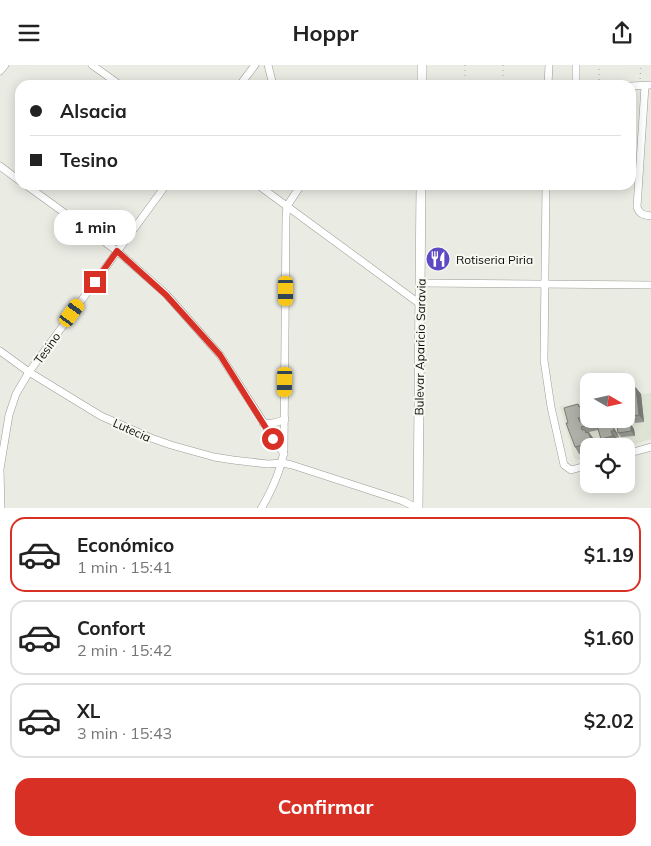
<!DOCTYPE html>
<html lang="es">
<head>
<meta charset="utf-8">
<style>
	:root { --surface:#fff; --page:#f2f2f2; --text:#222; --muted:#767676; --line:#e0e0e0; --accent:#d93025 }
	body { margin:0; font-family:Mulish,sans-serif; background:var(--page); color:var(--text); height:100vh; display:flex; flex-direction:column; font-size:19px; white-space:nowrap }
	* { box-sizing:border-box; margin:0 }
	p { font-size:16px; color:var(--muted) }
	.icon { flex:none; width:28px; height:28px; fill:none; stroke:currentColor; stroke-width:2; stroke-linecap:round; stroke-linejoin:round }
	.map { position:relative; height:443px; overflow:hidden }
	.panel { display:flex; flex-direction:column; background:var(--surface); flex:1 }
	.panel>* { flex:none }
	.hud { position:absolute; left:15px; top:15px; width:621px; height:110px; border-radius:15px; box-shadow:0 2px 12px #0003; display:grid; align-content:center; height:110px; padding:0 15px; background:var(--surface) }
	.needle { width:32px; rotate:99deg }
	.fabs { position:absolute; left:580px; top:308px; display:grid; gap:10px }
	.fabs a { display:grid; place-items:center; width:55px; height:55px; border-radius:10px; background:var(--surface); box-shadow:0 2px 12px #0003; font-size:25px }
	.end { position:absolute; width:22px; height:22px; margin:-11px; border:6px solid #d93025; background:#fff; box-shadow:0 0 0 2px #fff }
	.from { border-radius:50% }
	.bubble { position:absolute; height:35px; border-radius:15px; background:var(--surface); box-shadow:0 2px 12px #0003; font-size:16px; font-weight:700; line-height:35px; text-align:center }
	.car { position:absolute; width:15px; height:30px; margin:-15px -8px; border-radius:6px; box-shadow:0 0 4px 1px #0007; background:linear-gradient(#f5c518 24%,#345 0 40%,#f5c518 0 76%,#345 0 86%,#f5c518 0) }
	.hud b { display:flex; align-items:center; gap:18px; height:48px; font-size:19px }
	.hud b+b { border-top:1px solid var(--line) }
	.hud i { width:12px; height:12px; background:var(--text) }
	ul { padding:9px 0 0; list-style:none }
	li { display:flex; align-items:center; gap:15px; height:75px; margin:0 10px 8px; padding:0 5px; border:2px solid var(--line); border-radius:15px }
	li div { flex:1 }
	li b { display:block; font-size:19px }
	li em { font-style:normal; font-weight:700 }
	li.on { border-color:var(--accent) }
	li>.icon { width:45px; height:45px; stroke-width:1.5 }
	.action { display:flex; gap:10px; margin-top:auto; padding:10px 15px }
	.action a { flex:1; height:58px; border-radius:15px; background:var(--accent); color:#fff; font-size:20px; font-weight:700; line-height:58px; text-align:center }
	header { display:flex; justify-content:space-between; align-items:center; height:65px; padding:0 15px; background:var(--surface); font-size:22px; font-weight:700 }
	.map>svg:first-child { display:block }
	.built { fill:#dfe3d4 }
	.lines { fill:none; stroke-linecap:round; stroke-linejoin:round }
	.minor-casing { stroke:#9a9c95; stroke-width:8 }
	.tertiary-casing { stroke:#9a9c95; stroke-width:10 }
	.path { stroke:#a5a6a0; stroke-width:1; stroke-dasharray:1 4; stroke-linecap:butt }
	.minor { stroke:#fff; stroke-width:7 }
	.tertiary { stroke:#fff; stroke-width:9 }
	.wall { fill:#969891 }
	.shaded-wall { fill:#7a7c76 }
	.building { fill:#afb1a9; stroke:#7a7c76 }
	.route { stroke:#d93025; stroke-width:6 }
	.labels { text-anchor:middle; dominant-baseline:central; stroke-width:4; stroke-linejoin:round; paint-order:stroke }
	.poi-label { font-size:12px; fill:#0b0c0a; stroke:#f7f9f1; text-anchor:start }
	.street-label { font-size:12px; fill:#0b0c0a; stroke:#f7f9f1 }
</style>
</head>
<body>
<header><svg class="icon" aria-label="menu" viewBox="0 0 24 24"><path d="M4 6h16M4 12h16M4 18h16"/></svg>Hoppr<svg class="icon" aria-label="share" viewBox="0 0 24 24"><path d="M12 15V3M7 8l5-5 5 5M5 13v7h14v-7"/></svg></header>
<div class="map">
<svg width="651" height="444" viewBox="0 0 651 444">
	<rect width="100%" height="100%" fill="#eaece4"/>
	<path class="built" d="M651,328V374L626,382L589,381V392L577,395L574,393L560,341L589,337V354H626V331Z"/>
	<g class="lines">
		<defs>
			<g id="minor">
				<path d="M92,0L120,20"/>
				<path d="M268,0L273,20"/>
				<path d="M0,6L5,0"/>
				<path d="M240,20L255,0"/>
				<path d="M548,20L549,0"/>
				<path d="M576,20V0"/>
				<path d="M631,21L651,20"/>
				<path d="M645,21L637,142C640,150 644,150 651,151"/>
				<path d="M0,101L20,116"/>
				<path d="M26,120L117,186L166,229L220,290L284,389"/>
				<path d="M258,120L420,239"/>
				<path d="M546,120L544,295L551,342L564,400L571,405L589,400"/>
				<path d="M420,218L651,220"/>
				<path d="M0,286L29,307L101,351L151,373L171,380L214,392L233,395L268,399L282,398L292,400L403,436L419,444"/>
				<path d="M263,358C271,359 277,358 285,354"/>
				<path d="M626,389L651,382"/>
				<path d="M1,444L0,404L9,350L16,329L29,307L166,120"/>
				<path d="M261,444C272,425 281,406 284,385L286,152L287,141L301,120"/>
			</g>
			<g id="tertiary">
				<path d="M422,20V0"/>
				<path d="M418,444L421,120"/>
			</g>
		</defs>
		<use href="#minor" class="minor-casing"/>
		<use href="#tertiary" class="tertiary-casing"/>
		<g class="path">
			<path d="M465,0V20"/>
			<path d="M503,0V20"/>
			<path d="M640,14L641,0"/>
			<path d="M599,20V0"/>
		</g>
		<use href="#minor" class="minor"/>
		<use href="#tertiary" class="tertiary"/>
	</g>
	<g class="wall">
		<path d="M440,190L442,192V197L433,196L432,194Z"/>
		<path d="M636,323L641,329L644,357L635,358L631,351Z"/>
		<path d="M578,339L586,348L588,354H613L615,360L612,362L617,368L619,372L616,373L617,377L606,381L601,374L598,365L589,367L593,373L595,380L589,381V386L579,389L575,382Z"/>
		<path d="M626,354L629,360L634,364L635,371L621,372L618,368V361L615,356Z"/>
	</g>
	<g class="shaded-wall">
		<path d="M636,323L641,329L644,357L639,350Z"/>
		<path d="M626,336L629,362L625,354H626Z"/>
		<path d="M581,341L586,348L588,354L583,348Z"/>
		<path d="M631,359L634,364L635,371L631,366Z"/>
		<path d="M613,361L617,368L619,372L614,366Z"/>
		<path d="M611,366L616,373L617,377L613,371Z"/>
		<path d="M588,367L593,373L595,380L591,374Z"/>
	</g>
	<g class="building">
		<rect x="432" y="190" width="8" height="4"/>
		<path d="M636,323L639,350L631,351L628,324Z"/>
		<path d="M578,339L579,342L581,341L583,348L581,349L582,352L578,353L580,357L591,354H610H607L610,362L613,361L614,366H611L613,371L601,374L596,357L581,362L582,365H585L586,368L588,367L591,374L588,375L589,378L575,382L566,358H568L564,343Z"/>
		<path d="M615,354H625V355L615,356Z"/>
		<path d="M631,359V366L618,368L617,361Z"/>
	</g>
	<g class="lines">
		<path class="route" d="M95,217L117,186L166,230L220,290L273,374"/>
	</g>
	<defs>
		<symbol id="restaurant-disc" viewBox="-11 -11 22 22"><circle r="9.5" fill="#5e4bc3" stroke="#f7f9f1"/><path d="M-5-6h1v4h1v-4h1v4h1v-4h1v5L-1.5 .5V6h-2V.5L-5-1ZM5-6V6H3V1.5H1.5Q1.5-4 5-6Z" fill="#fff"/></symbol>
	</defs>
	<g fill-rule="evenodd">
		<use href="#restaurant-disc" x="424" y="180" width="28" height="28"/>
	</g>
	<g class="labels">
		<g class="poi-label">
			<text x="456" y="194">Rotiseria Piria</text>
		</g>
		<g class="street-label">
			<text transform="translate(420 282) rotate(-89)">Bulevar Aparicio Saravia</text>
			<text transform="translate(47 283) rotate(-54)">Tesino</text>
			<text transform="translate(132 365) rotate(24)">Lutecia</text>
		</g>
	</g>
</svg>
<div class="fabs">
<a><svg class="needle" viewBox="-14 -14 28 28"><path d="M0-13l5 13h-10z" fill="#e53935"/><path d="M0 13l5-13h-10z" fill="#767676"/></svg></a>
<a><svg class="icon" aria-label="locate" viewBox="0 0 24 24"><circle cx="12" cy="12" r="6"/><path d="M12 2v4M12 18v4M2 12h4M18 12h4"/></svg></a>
</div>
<i class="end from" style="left:273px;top:374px"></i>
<i class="end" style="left:95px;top:217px"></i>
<div class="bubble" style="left:54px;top:145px;width:82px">1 min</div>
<i class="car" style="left:286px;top:226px;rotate:180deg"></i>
<i class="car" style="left:72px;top:248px;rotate:36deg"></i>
<i class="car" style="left:285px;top:317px;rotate:181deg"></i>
<div class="hud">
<b><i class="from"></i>Alsacia</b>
<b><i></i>Tesino</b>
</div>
</div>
<section class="panel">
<ul>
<li class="on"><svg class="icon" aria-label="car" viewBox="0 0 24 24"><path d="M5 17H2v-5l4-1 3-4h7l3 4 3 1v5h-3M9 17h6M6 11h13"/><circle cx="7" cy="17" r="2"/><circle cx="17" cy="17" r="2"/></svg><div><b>Económico</b><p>1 min · 15:41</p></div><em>$1.19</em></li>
<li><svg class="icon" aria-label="car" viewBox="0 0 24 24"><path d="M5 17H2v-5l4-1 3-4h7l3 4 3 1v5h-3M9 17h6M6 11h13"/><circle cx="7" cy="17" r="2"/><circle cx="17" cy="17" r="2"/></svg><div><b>Confort</b><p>2 min · 15:42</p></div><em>$1.60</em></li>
<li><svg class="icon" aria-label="car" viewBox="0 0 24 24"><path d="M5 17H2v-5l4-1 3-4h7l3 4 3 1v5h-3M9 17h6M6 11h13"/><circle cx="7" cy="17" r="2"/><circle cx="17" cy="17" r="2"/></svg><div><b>XL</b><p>3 min · 15:43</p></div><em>$2.02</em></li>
</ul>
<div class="action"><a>Confirmar</a></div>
</section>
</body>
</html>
